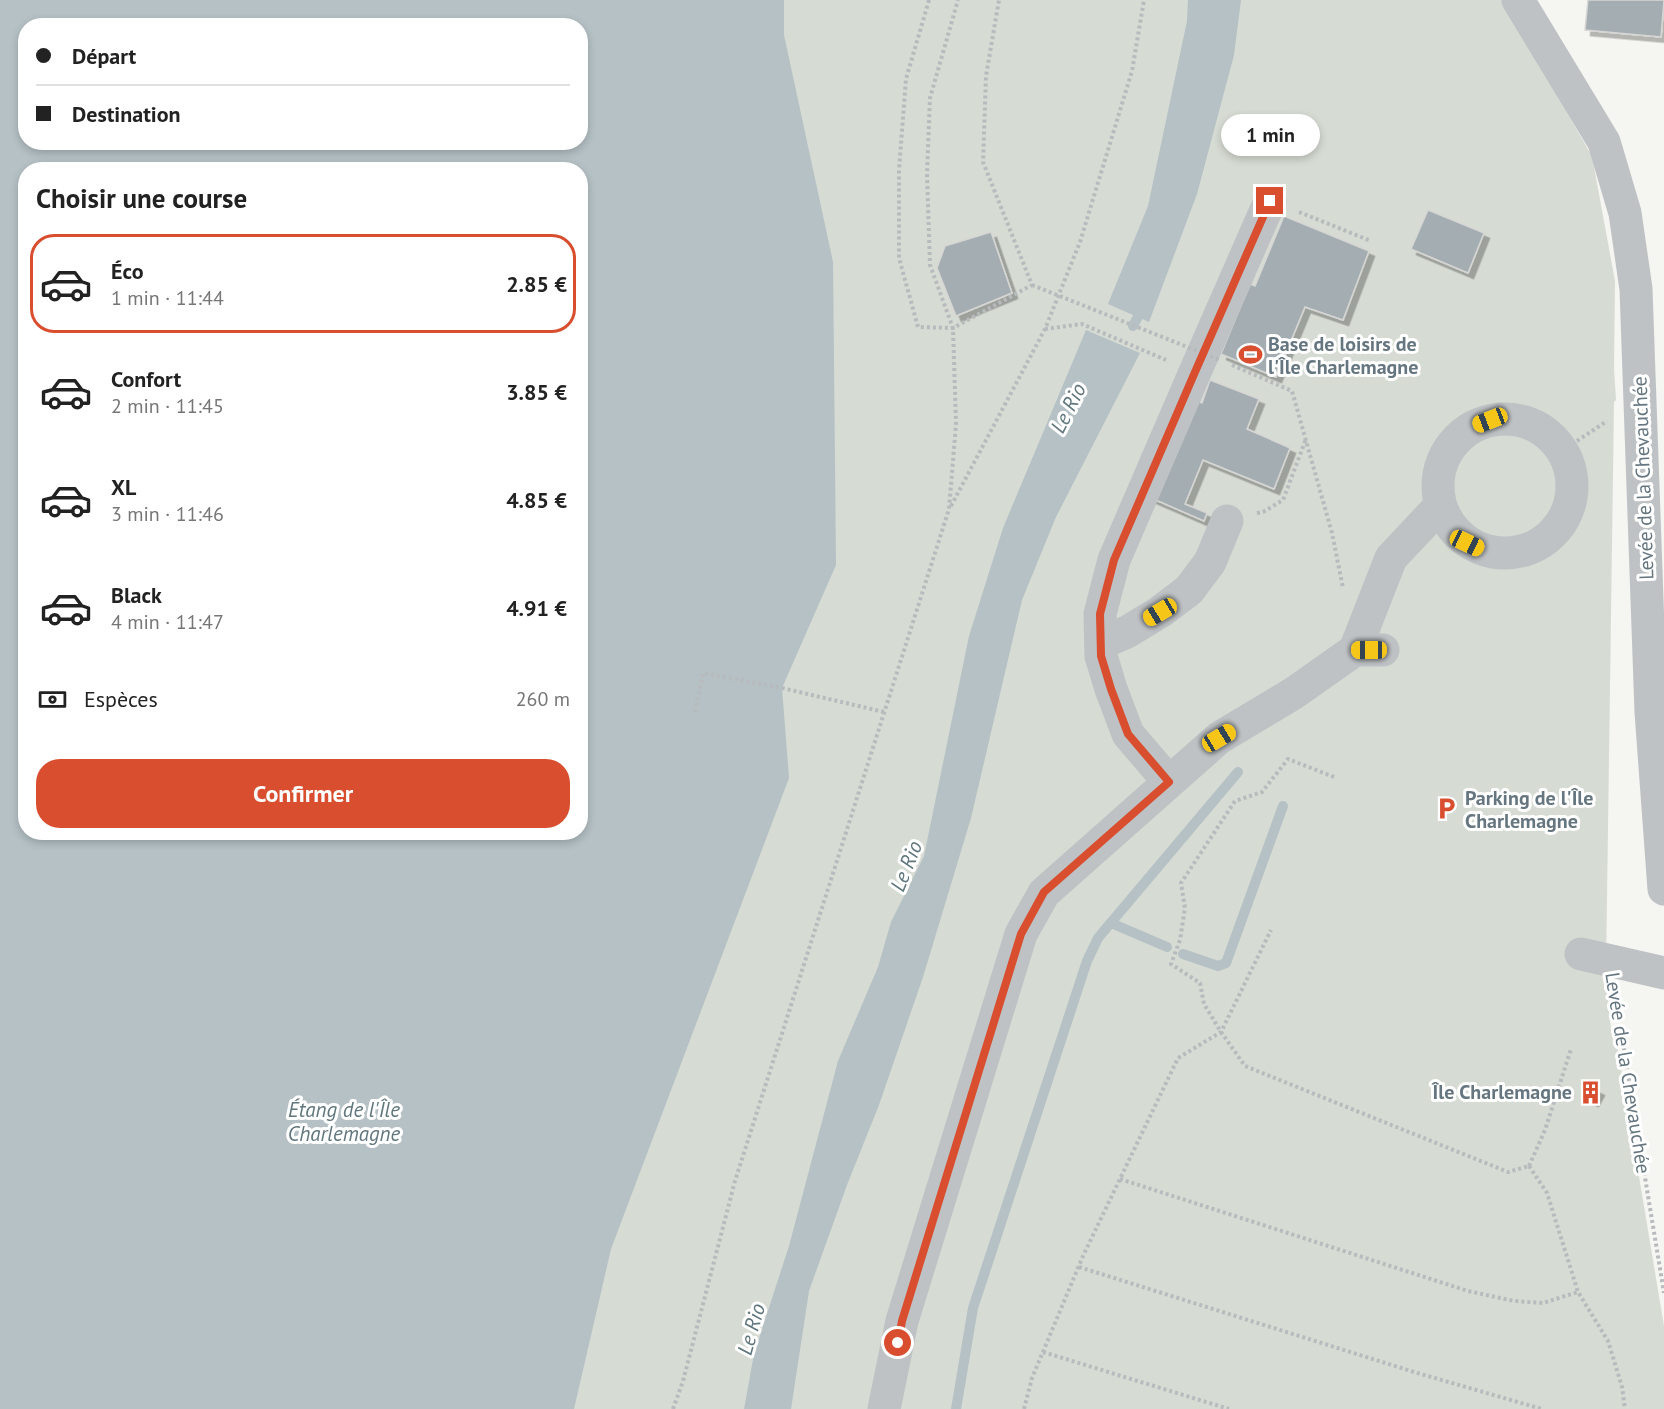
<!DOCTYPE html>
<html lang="fr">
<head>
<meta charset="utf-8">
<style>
	:root { --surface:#fff; --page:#f2f2f2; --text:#222; --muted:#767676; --line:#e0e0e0; --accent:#d84e2e }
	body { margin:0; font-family:"PT Sans",sans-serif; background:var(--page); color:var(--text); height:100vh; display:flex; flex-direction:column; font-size:22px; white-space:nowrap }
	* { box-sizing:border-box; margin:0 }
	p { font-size:20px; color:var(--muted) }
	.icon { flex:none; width:33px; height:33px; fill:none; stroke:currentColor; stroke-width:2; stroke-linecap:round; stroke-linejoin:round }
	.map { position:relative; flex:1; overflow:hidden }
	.side { position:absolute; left:18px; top:162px; width:570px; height:678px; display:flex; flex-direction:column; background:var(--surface); border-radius:24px; box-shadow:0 3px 9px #0003 }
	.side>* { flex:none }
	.hud { position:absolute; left:18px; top:18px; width:570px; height:132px; border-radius:24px; box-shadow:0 3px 9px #0003; display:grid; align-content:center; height:132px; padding:0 18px; background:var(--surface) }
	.end { position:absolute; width:27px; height:27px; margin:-14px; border:8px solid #d84e2e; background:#fff; box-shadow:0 0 0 3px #fff }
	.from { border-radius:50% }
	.bubble { position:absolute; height:42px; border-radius:21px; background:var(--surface); box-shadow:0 3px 9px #0003; font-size:20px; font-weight:700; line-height:42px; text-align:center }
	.car { position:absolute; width:18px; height:36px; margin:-18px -9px; border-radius:8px; box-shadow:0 0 4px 2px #0007; background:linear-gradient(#f5c518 24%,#345 0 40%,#f5c518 0 76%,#345 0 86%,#f5c518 0) }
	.hud b { display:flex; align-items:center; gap:21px; height:57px; font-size:22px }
	.hud b+b { border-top:2px solid var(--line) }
	.hud i { width:15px; height:15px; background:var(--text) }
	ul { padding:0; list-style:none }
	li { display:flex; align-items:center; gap:18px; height:99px; margin:0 12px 9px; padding:0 6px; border:3px solid transparent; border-radius:24px }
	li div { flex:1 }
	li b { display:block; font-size:22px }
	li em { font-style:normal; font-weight:700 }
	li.selected { border-color:var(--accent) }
	li>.icon { width:54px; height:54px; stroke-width:1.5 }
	h2 { padding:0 18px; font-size:27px; line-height:72px }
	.pay { display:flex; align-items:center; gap:15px; height:66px; padding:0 18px; font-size:22px }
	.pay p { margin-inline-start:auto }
	.action { display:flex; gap:12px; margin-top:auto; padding:12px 18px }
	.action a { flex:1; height:69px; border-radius:24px; background:var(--accent); color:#fff; font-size:24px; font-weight:700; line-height:69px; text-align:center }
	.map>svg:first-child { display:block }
	.green { fill:#d6dbd3; fill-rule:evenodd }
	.water { fill:#b5c1c5; fill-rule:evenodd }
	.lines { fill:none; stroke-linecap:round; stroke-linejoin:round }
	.stream { stroke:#b5c1c5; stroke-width:10 }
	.building { fill:#a4adb1; stroke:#d6d6d4; stroke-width:1.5; filter:url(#shadow) }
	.path { stroke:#b8bbbd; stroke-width:4; stroke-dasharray:3 3; stroke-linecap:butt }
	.minor { stroke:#bec2c5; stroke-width:33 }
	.path-bridge { stroke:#b8bbbd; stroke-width:4; stroke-dasharray:3 3; stroke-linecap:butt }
	.route { stroke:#d84e2e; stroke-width:8 }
	.labels { text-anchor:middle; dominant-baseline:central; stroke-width:6; stroke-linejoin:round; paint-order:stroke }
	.poi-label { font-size:20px; font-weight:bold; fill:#657680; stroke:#fff; text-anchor:start }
	.street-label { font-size:20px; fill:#657680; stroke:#fff }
	.water-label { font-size:21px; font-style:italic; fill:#61777e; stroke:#fff }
</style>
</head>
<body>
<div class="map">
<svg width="1664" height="1409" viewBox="0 0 1664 1409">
	<defs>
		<filter id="shadow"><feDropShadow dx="5.5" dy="5.5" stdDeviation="0" flood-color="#0004"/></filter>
	</defs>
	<rect width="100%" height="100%" fill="#f5f5f1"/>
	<path class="green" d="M0,0H1502L1592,156L1615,281L1614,369L1616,400L1614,402L1606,969L1611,1031L1615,1033L1664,1326V1409H0ZM26,26H580V142H26ZM26,170H580V832H26Z"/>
	<g class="water">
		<path d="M0,0H784V35L833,262L836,565L782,688L789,778L611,1249L574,1409H0ZM26,26H580V142H26ZM26,170H580V832H26Z"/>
		<path d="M1188,0H1241L1234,55L1197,194L1149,322L1108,304L1148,206L1187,21Z"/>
		<path d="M1086,330L1140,353L1056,517L1022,600L971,818L923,977L879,1105L847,1185L809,1291L791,1409H744L754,1354L789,1246L838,1061L878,967L891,922L924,856L969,636L1003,528Z"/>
	</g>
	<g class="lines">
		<g class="stream">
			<path d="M1133,326L1144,305"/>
			<path d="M1111,923L1167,947"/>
			<path d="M1183,954L1218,966L1226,963L1283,806"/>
			<path d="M956,1409L973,1308L1087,961L1098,938L1238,772"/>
		</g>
	</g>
	<g class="building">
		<path d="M1588,0H1664L1661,37L1585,30Z"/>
		<path d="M1428,210L1484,233L1468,273L1411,249Z"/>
		<path d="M1284,216L1369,251L1343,320L1305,307L1276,377L1221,354L1250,284L1255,286Z"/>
		<path d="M991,232L1012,293L956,316L937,268L945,246Z"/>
		<path d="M1210,380L1259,399L1247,429L1290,448L1274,489L1203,460L1185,504L1207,513L1204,521L1149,497L1190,398L1202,403Z"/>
		<path d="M1586,1084L1599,1090L1593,1101L1581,1095Z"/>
	</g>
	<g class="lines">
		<g class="path">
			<path d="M929,0L906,79L899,170V258L918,327L953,328L1032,285L983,162L986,76L999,0"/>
			<path d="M1299,212L1371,241"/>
			<path d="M1045,329L1082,324L1166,360"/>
			<path d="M1232,365L1292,391L1332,533L1343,588"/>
			<path d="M1562,451L1607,421"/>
			<path d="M951,506L1045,329L1080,242L1132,71L1144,0"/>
			<path d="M1257,513L1263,512L1283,500L1306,439"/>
			<path d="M695,712L703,673L782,688L884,712"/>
			<path d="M1334,777L1288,759L1262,792L1235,801L1181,883L1185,908L1180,940L1171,964L1200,983L1204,1004L1221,1032L1245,1066L1508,1172L1529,1166"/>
			<path d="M1615,995L1664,1293"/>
			<path d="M1529,1166L1547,1193L1578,1292L1608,1341L1622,1387L1625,1409"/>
			<path d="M1529,1166L1545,1130L1571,1049"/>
			<path d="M1120,1179L1468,1291L1514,1301L1543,1303L1578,1292"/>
			<path d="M1079,1267L1414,1372L1542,1409"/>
			<path d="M1043,1352L1229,1409"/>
			<path d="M673,1409L683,1381L735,1181L949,509L956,424L953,328L930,265L927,174L930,98L958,0"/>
			<path d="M1024,1409L1032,1378L1083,1256L1178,1058L1221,1032L1271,930"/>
		</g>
		<g class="minor">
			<path d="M1518,0L1604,142L1625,213L1636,289L1651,712L1664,889"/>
			<circle cx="1505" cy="486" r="67"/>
			<path d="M1101,643L1127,632L1160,612L1189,590L1210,562L1227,521"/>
			<path d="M1355,650L1391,558L1440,506"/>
			<path d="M1169,782L1128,734L1111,689L1101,656L1100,614L1114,560L1195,372L1270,201"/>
			<path d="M1581,954L1664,973"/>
			<path d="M884,1409L902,1321L1021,934L1044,893L1219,738L1294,693L1355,650H1383"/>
		</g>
		<path class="path-bridge" d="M1032,285L1220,360"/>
	</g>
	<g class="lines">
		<path class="route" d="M898,1343L902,1321L1021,934L1044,892L1169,782L1128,734L1111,689L1101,656L1100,614L1114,560L1195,372L1270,201"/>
	</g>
	<defs>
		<symbol id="stadium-bare" viewBox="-9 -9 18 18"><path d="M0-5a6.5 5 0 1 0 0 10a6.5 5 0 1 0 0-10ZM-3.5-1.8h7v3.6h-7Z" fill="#d84e2e" stroke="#fff" stroke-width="2.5" paint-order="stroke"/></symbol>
		<symbol id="parking-bare" viewBox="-9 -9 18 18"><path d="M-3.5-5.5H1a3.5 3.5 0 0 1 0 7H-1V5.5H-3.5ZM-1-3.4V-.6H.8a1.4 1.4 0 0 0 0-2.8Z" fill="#d84e2e" stroke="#fff" stroke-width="2.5" paint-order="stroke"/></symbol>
		<symbol id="building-bare" viewBox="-9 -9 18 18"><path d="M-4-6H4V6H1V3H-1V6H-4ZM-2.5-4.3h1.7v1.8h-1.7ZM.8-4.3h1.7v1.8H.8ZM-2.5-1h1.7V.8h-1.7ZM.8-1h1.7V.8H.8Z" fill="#d84e2e" stroke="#fff" stroke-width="2.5" paint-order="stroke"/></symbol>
	</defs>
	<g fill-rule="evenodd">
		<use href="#stadium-bare" x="1234" y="338" width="33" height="33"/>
		<use href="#parking-bare" x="1430" y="792" width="33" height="33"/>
		<use href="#building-bare" x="1574" y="1076" width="33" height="33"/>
	</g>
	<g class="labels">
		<g class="poi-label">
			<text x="1268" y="344">Base de loisirs de<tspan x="1268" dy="23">l'Île Charlemagne</tspan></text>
			<text x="1465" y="798">Parking de l'Île<tspan x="1465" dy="23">Charlemagne</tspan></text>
			<text x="1572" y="1092" text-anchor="end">Île Charlemagne</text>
		</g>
		<g class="street-label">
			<text transform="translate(1643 478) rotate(-92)">Levée de la Chevauchée</text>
			<text transform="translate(1628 1073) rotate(81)">Levée de la Chevauchée</text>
		</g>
		<g class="water-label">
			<text transform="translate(1068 408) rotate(-63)">Le Rio</text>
			<text transform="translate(906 866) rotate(-68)">Le Rio</text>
			<text x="344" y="1109">Étang de l'Île<tspan x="344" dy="24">Charlemagne</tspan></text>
			<text transform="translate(751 1329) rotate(-74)">Le Rio</text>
		</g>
	</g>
</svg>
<i class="end from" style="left:898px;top:1343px"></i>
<i class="end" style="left:1270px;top:201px"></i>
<div class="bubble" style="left:1221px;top:114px;width:99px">1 min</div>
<i class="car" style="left:1490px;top:420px;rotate:249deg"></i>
<i class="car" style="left:1467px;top:543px;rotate:115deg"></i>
<i class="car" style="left:1160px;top:612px;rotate:239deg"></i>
<i class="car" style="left:1369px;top:650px;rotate:270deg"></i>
<i class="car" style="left:1219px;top:738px;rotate:59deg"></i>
<div class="hud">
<b><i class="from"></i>Départ</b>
<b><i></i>Destination</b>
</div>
<section class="side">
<h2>Choisir une course</h2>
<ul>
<li class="selected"><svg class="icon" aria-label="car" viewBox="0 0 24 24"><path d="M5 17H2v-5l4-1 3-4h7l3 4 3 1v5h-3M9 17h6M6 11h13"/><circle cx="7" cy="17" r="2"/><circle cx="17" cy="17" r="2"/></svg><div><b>Éco</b><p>1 min · 11:44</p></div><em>2.85 €</em></li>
<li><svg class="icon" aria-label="car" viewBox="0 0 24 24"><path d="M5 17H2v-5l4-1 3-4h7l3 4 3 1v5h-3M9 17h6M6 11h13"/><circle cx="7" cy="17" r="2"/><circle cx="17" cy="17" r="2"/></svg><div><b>Confort</b><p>2 min · 11:45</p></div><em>3.85 €</em></li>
<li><svg class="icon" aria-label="car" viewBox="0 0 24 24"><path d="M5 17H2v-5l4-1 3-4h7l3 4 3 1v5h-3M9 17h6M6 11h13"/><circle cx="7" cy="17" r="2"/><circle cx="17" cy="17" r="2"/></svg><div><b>XL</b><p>3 min · 11:46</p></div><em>4.85 €</em></li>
<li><svg class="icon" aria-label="car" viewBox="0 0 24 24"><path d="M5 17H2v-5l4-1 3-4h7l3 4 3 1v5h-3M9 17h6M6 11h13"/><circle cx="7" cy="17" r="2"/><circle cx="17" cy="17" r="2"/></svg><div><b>Black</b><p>4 min · 11:47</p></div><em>4.91 €</em></li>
</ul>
<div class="pay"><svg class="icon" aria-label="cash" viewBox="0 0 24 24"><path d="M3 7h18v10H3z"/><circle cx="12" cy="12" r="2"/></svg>Espèces<p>260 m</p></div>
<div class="action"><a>Confirmer</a></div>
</section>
</div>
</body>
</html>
